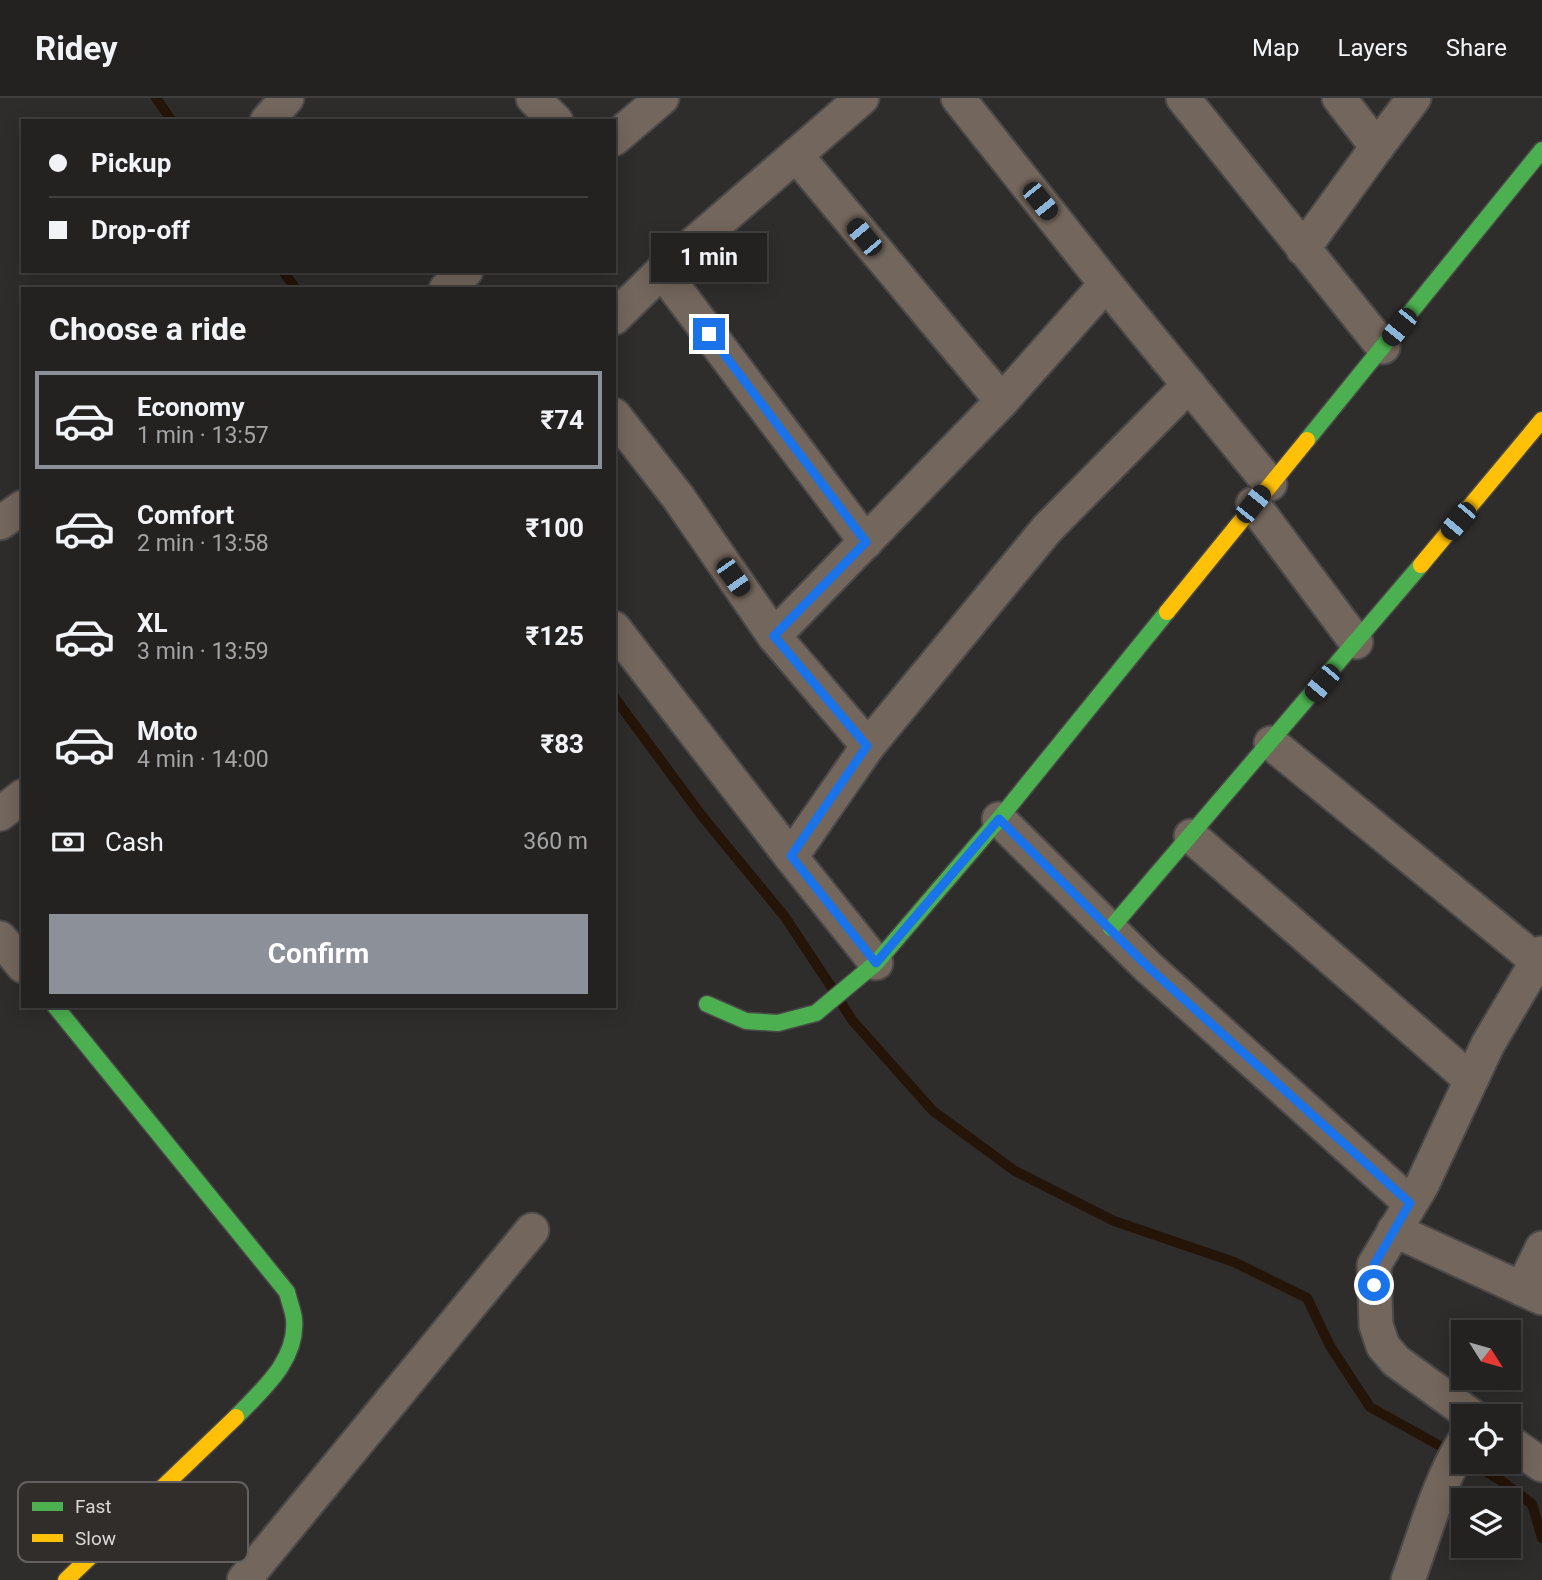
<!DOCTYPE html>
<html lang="en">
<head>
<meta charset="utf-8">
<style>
	:root { --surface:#232221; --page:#2f2f2e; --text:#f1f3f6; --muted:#a3a4a5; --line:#403f3f; --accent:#8c9099 }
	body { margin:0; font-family:Roboto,sans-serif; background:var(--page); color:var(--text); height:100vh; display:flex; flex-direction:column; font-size:26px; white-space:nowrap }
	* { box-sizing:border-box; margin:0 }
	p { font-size:23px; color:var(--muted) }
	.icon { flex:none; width:38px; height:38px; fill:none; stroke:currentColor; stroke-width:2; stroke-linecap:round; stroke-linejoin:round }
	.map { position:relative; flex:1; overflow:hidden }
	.sheet { position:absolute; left:21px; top:189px; width:595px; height:721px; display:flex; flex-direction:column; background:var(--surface); border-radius:0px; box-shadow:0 4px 18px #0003,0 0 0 2px var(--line) }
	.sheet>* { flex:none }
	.guide { position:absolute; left:21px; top:21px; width:595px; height:154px; border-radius:0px; box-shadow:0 4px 18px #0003,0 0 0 2px var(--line); display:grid; align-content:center; height:154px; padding:0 28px; background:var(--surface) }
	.needle { width:46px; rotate:127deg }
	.fabs { position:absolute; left:1451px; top:1222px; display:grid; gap:14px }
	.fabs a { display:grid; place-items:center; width:70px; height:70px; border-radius:0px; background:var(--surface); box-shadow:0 4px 18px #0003,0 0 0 2px var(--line); font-size:35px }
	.end { position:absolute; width:32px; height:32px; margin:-16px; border:9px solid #1a73e8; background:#fff; box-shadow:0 0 0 4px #fff }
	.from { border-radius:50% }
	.bubble { position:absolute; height:49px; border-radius:0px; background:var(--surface); box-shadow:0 4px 18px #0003,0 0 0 2px var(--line); font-size:23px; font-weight:700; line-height:49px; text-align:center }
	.car { position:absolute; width:21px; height:42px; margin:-21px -10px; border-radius:9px; box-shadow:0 0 5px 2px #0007; background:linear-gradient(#222 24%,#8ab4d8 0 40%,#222 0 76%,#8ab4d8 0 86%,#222 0) }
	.guide b { display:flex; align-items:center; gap:24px; height:66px; font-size:26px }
	.guide b+b { border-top:2px solid var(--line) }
	.guide i { width:18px; height:18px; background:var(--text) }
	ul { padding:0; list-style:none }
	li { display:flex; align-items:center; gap:21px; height:98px; margin:0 14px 10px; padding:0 14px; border:4px solid transparent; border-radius:0px }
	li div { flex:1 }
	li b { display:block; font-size:26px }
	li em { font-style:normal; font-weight:700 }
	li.current { border-color:var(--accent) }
	li>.icon { width:63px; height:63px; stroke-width:1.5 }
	h2 { padding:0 28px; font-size:32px; line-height:84px }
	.pay { display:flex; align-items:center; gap:18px; height:77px; padding:0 28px; font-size:26px }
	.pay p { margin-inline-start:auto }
	.button { display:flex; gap:14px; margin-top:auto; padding:14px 28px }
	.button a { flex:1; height:80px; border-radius:0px; background:var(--accent); color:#fff; font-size:28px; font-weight:700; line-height:80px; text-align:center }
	header { display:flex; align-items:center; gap:42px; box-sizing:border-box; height:98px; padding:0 35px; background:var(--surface); border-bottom:2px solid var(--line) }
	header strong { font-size:33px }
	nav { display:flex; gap:38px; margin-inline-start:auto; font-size:24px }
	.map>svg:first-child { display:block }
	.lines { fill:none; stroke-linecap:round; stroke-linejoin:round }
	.stream { stroke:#251408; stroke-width:10 }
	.street-casing { stroke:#4a4848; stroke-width:37 }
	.fast-casing { stroke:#4a4848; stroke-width:19 }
	.slow-casing { stroke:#4a4848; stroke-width:19 }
	.street { stroke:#73665c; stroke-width:33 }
	.fast { stroke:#4caf50; stroke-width:16 }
	.slow { stroke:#ffc107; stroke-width:16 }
	.route { stroke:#1a73e8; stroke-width:9 }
	.key { fill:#302d2b; stroke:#63605f; stroke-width:2 }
	.key-label { font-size:19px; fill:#dbd8d7 }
</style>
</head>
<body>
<header>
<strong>Ridey</strong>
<nav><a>Map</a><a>Layers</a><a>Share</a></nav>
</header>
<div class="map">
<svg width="1542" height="1482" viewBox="0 0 1542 1482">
	<rect width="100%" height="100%" fill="#2f2d2c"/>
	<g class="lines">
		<g class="stream">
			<path d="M156,0L172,23"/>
			<path d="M283,173L296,191"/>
			<path d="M614,599L702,718L785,819L832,890"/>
			<path d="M842,906L852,922L933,1013L1015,1073L1114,1123L1234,1164L1307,1200L1330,1248L1370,1309L1453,1355"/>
			<path d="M1468,1363L1500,1382L1532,1406L1542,1440"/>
		</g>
		<defs>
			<g id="street">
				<path d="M533,0L556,23"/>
				<path d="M958,0L1106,186L1270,386"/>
				<path d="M1183,0L1383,249"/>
				<path d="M1339,0L1377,49L1414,0"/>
				<path d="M267,23L287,0"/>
				<path d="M614,41L662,0"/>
				<path d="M796,57L1002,303"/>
				<path d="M1303,151L1377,49"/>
				<path d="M662,173L866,444"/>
				<path d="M446,191L466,173"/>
				<path d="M614,220L662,173L862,0"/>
				<path d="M614,317L678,399L774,538L868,648"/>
				<path d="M1253,406L1356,544"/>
				<path d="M0,425L23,409"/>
				<path d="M614,530L791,759L876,865"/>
				<path d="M774,538L1002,303L1106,186"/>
				<path d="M1271,645L1537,863"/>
				<path d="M0,716L23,698"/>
				<path d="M999,721L1147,868L1410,1105"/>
				<path d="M1191,738L1471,982"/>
				<path d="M791,759L868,648L1047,431L1189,287"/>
				<path d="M0,840L23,868"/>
				<path d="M1394,1132L1542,1200"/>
				<path d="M1522,1191L1542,1150"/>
				<path d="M1472,1318L1396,1263L1383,1248L1376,1227L1374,1167L1422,1087L1488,946L1542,855"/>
				<path d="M1508,1343L1542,1367"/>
				<path d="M244,1482L532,1132"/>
				<path d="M1408,1482C1425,1436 1438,1386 1463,1345"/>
			</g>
			<g id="fast">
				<path d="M1307,342L1542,52"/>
				<path d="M1111,830L1421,467"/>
				<path d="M707,906L746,923L778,925L816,915L876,865L999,721L1167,514"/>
				<path d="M55,908L287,1194C289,1203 293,1212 294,1221C298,1262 262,1292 236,1319"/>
			</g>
			<g id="slow">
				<path d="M1421,467L1542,322"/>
				<path d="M1167,514L1307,342"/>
				<path d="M66,1482L236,1319"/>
			</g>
		</defs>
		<use href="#street" class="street-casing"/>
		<use href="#fast" class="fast-casing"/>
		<use href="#slow" class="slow-casing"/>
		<use href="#street" class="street"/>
		<use href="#fast" class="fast"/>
		<use href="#slow" class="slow"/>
	</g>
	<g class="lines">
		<path class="route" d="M709,236L866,444L774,538L867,648L791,758L876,865L999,721L1147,868L1410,1105L1374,1167V1187"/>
	</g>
	<rect x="18" y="1384" width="230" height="80" rx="10" class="key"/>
	<rect x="32" y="1404" width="31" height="9" fill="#4caf50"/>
	<rect x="32" y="1436" width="31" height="8" fill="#ffc107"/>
	<g class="key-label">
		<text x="75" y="1415">Fast</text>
		<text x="75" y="1447">Slow</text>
	</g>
</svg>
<div class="fabs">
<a><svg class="needle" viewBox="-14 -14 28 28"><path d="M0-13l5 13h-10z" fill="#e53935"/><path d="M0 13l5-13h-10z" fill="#a3a4a5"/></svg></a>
<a><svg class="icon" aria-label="locate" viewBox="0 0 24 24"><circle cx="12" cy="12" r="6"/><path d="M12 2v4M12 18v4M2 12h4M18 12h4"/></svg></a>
<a><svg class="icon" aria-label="layers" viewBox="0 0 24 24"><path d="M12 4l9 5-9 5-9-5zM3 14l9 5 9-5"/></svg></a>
</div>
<i class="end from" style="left:1374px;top:1187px"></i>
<i class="end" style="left:709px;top:236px"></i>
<div class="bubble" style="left:651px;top:135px;width:116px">1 min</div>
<i class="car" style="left:1040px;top:103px;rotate:141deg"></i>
<i class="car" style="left:864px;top:139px;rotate:320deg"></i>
<i class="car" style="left:1399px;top:229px;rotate:219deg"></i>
<i class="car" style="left:1253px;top:406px;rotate:39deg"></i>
<i class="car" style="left:1458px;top:423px;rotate:220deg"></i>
<i class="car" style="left:733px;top:479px;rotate:145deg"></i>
<i class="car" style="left:1322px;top:585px;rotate:220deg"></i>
<div class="guide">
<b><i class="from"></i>Pickup</b>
<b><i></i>Drop-off</b>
</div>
<section class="sheet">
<h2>Choose a ride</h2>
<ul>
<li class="current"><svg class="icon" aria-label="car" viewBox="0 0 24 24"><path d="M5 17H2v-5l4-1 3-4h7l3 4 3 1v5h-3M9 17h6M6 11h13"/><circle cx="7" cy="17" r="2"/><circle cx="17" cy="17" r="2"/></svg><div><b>Economy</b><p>1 min · 13:57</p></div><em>₹74</em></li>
<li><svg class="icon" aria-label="car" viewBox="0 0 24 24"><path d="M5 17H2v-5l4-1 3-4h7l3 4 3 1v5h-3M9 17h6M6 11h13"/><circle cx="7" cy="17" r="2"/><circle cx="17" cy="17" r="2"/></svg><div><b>Comfort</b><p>2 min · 13:58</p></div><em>₹100</em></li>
<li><svg class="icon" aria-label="car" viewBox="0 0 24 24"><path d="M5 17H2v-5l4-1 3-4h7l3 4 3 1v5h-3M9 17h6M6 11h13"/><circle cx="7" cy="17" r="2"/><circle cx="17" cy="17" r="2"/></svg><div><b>XL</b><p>3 min · 13:59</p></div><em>₹125</em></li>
<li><svg class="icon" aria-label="car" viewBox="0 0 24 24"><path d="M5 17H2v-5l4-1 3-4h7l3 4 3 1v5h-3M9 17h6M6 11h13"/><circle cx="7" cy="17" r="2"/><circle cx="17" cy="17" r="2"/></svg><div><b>Moto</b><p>4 min · 14:00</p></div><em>₹83</em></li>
</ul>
<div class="pay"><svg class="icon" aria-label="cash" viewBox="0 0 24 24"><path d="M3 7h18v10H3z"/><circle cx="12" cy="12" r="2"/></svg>Cash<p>360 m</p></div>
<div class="button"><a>Confirm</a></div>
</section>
</div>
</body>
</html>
